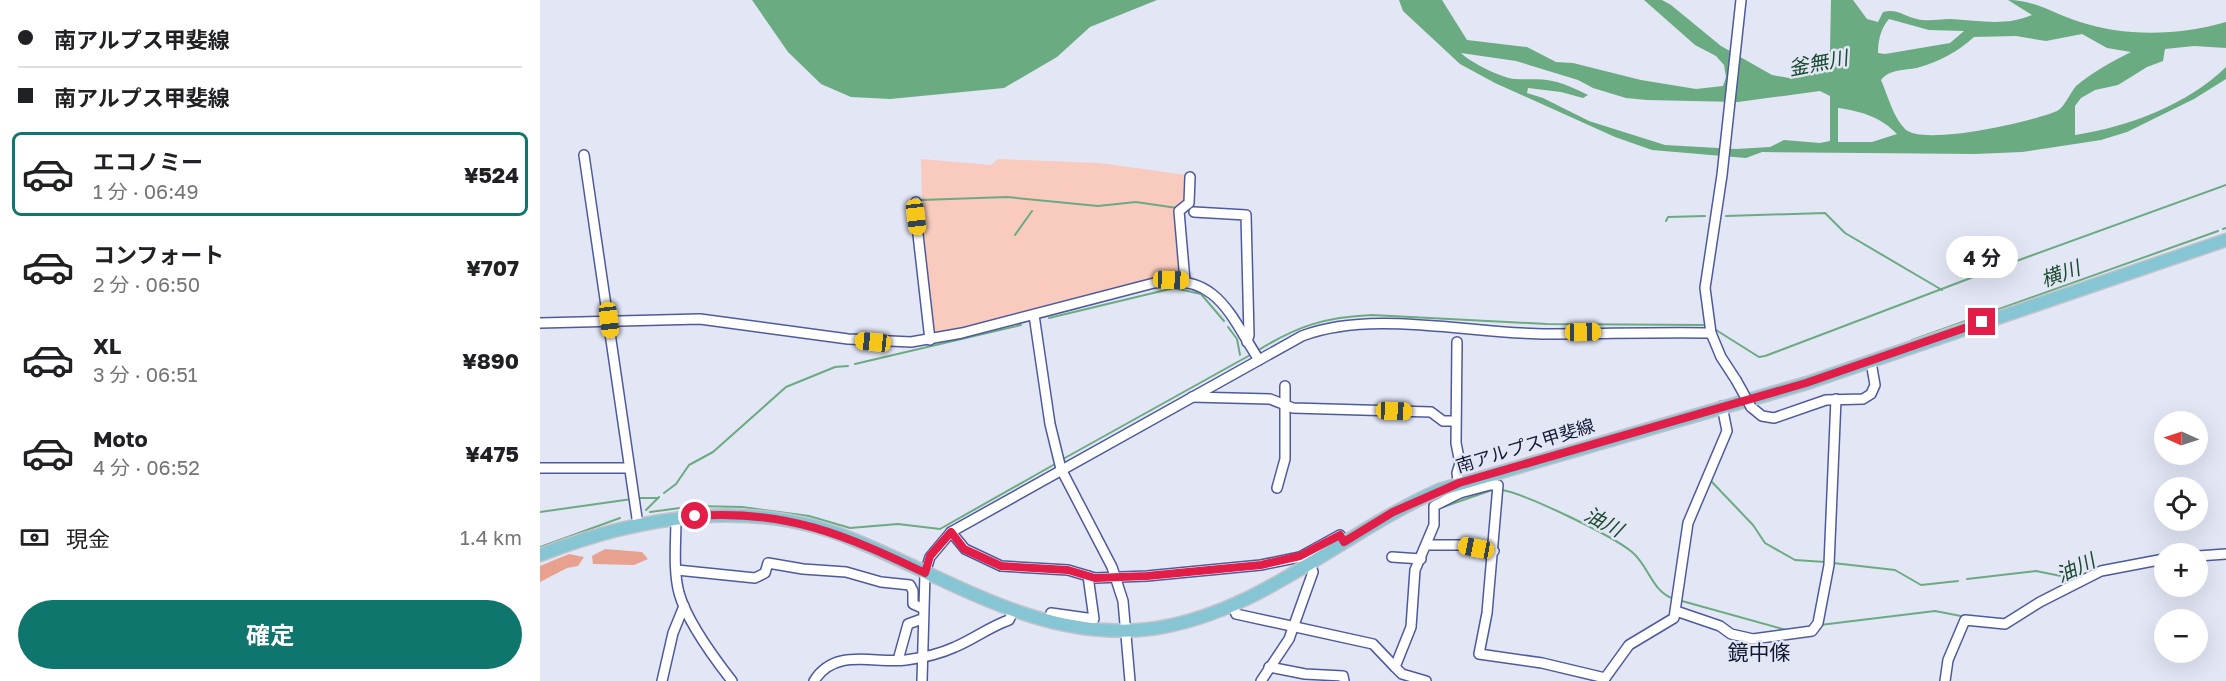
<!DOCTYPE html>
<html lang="ja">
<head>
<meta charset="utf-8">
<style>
	:root { --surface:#fff; --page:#f2f2f2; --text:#202124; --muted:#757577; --line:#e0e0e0; --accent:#0f766e }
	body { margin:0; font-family:"Golos Text","Noto Sans JP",sans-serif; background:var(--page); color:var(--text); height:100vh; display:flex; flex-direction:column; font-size:22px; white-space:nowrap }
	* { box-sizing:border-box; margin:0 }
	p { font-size:20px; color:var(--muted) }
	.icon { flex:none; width:33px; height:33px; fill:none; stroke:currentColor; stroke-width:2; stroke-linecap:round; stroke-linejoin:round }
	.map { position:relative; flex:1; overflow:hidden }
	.panel { display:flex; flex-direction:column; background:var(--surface); width:540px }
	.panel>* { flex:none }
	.hud { display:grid; align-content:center; height:132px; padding:0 18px; background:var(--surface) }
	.needle { width:39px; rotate:273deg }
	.tools { position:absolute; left:1614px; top:411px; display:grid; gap:12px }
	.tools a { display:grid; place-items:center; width:54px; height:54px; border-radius:50%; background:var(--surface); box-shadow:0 6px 24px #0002; font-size:30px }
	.end { position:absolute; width:27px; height:27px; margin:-14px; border:8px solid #e11d48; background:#fff; box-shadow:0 0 0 3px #fff }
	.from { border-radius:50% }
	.bubble { position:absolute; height:42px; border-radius:21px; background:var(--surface); box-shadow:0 6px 24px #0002; font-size:20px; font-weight:700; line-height:42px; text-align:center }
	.car { position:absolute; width:18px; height:36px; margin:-18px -9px; border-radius:8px; box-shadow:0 0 4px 2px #0007; background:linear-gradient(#f5c518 24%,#345 0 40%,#f5c518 0 76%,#345 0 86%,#f5c518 0) }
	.hud b { display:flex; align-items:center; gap:21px; height:57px; font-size:22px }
	.hud b+b { border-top:2px solid var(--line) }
	.hud i { width:15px; height:15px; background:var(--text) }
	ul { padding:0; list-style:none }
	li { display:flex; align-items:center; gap:18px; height:84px; margin:0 12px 9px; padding:0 6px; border:3px solid transparent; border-radius:9px }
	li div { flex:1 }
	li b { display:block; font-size:22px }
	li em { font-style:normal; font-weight:700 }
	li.current { border-color:var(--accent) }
	li>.icon { width:54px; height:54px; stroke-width:1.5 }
	.pay { display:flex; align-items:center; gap:15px; height:66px; padding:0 18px; font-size:22px }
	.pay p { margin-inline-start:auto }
	.button { display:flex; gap:12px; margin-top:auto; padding:12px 18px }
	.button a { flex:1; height:69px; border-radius:36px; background:var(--accent); color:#fff; font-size:24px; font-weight:700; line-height:69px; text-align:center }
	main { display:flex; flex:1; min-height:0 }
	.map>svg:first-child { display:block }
	.green { fill:#f9cbbf }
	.forest { fill:#e9a18f }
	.water { fill:#6bab81; fill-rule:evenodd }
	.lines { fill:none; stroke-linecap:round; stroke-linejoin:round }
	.stream { stroke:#6bab81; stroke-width:2 }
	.minor-casing { stroke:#4f5a9a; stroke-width:12 }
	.major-casing { stroke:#c2c3ca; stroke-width:15 }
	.minor { stroke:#fff; stroke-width:9 }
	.major { stroke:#86c5d3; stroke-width:12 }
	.minor-bridge-casing { stroke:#4f5a9a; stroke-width:12; stroke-linecap:butt }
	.minor-bridge { stroke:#fff; stroke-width:9 }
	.route { stroke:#e11d48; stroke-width:8 }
	.labels { text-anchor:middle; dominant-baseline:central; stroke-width:5; stroke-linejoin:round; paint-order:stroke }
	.street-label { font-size:18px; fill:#141833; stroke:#e2e6f5 }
	.water-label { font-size:20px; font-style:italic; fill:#1a4b2e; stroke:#e2e6f5 }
	.quarter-label { font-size:21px; fill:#141833; stroke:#e2e6f5 }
</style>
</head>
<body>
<main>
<section class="panel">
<div class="hud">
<b><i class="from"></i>南アルプス甲斐線</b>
<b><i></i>南アルプス甲斐線</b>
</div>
<ul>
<li class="current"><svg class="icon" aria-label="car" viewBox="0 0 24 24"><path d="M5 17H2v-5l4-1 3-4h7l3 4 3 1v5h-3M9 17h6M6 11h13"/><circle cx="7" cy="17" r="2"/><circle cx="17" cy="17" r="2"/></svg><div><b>エコノミー</b><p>1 分 · 06:49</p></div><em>¥524</em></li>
<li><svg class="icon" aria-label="car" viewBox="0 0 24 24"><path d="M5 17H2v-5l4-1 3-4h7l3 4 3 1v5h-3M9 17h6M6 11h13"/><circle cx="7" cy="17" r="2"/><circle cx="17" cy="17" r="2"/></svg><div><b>コンフォート</b><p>2 分 · 06:50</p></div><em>¥707</em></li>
<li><svg class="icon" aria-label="car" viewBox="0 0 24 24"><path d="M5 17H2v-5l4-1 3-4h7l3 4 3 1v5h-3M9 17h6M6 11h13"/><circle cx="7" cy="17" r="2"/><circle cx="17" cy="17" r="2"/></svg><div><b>XL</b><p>3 分 · 06:51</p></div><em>¥890</em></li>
<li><svg class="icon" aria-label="car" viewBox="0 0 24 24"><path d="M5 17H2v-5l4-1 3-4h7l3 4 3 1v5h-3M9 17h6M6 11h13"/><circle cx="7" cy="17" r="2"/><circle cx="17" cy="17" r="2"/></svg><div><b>Moto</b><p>4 分 · 06:52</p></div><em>¥475</em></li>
</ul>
<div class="pay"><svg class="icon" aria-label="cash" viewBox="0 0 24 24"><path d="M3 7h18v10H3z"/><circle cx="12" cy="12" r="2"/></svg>現金<p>1.4 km</p></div>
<div class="button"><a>確定</a></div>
</section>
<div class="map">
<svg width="1686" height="681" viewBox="0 0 1686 681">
	<rect width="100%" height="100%" fill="#e2e6f5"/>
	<path class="green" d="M381,159L451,165L458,159L560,163L646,175V204L640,206L641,274L394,334L379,216L382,207Z"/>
	<g class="forest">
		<path d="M65,549L102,552L108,559L94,565L53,564L52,556Z"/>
		<path d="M29,554L44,557L38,566L27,568L0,582V566Z"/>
	</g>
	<g class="water">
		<path d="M212,0H617L550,27L517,57L464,88L350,99L311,97L281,84L248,52Z"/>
		<path d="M859,0H902L927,40L987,47L1016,62L1033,63L1101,80L1156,89L1183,86L1186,77L1184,65L1176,56L1155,45L1104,0H1122L1131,5L1181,46L1232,75L1249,78L1263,77L1290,50L1291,0H1313L1327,19L1338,22L1343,12C1358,8 1363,16 1377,19C1388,22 1399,19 1410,19C1438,20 1464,27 1492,15L1468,0C1495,0 1512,13 1537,21C1585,37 1637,36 1686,22V48L1654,46L1625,49L1623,61L1607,67L1578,85L1555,90L1541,98L1535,106V135C1588,127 1647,105 1686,67V79L1654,99L1587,132L1561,140L1482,152L1435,154L1222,152L1206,158L1112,150L1075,137L955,83L920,64L863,11ZM1349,19L1389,30L1424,31L1410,43L1345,54L1338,53C1338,40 1341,28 1349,19ZM1542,34L1567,48L1591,52C1573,61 1551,73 1536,86C1530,93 1524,108 1517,111C1494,121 1383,147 1365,129C1353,117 1348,96 1341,80C1350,68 1367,71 1380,67C1399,62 1420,50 1434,37L1476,36L1506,41ZM921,53L976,61L1038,80L1053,88L1086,98L1107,100L1198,102L1280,91L1290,96V141L1280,143L1244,140L1230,147L1196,149L1125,145L1049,121L1003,98L987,93L988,88L1021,92L1043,98L1048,95C1038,90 1027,85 1017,82C1003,78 989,80 975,79C961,78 930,62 921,53ZM1298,108C1320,111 1341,117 1357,134L1332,142H1298Z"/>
	</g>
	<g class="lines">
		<g class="stream">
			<path d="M381,200L467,197L558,206L596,202L637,208"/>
			<path d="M1186,216L1285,213L1305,233L1402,290"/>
			<path d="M1126,221L1128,217L1165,216"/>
			<path d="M1683,229L1686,228"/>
			<path d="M475,235L492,211"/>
			<path d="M509,318L634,288L661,294L684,321"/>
			<path d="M688,327L697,339L700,355"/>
			<path d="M1176,330L1219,357L1225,356L1457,268L1686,185"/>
			<path d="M1372,340L1678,231"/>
			<path d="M717,351C757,326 785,317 832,315L1007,324L1164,325"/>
			<path d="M315,364L481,325"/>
			<path d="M523,459L712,354"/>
			<path d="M1171,481L1213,525L1225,543L1255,560L1285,562"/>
			<path d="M962,490C986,494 1073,536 1092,552C1109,566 1112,592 1134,599"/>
			<path d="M124,493L136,484L149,465L173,452L246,387L295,367L308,366"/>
			<path d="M98,498H118"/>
			<path d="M903,507L952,490"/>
			<path d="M106,510L119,497"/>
			<path d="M0,512L92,499"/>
			<path d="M110,512L155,506L202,507L269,516L310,528L358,524L400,529L515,464"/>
			<path d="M0,547L80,518"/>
			<path d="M1642,554L1657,552"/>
			<path d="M1293,563L1355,570L1381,585L1418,581"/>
			<path d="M1573,564L1620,555"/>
			<path d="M1427,579L1496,571L1536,579"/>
			<path d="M1142,601L1246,630"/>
			<path d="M1280,625L1395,611L1421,616"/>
		</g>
		<defs>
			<g id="minor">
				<path d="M44,155L98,525"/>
				<path d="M376,202V217L390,340"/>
				<path d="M654,212L706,215L709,335L707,342"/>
				<path d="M645,281L639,211L649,203L650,177"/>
				<path d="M494,315L510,424L521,469L572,567L583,601L590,681"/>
				<path d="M0,323L160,319L308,339L371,342L422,333L614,283C677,272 690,315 719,360"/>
				<path d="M1196,380L1181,357L1171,333L1165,288L1182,175L1201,0"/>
				<path d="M652,397L730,399L753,408L891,412L903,421H915"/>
				<path d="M1211,407L1222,416L1234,418L1286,400L1323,399L1331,394L1335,385L1331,362"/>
				<path d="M0,468H89"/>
				<path d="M737,488L745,459V386"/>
				<path d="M920,493L950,485H958L947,613L939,654L1002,663L1065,678"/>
				<path d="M136,518C136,542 133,570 139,593C147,621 174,658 192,681"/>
				<path d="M411,532L425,549L461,566L528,570L555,578L607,576L721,565L760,557L800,535L804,542"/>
				<path d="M888,545H919L954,551"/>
				<path d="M1658,556L1686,554"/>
				<path d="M852,557L881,559"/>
				<path d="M137,570L215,578L225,573L228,563L263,569L306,572L341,582L370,585L373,591V604L382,608"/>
				<path d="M693,605L696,614L833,644L855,667"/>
				<path d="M1136,611L1180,626L1191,634L1213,639L1272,631L1278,623L1289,565L1296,399"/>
				<path d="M510,622L511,613L554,619L548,576"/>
				<path d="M358,660L368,624L382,619"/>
				<path d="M729,667L765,674L803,676L804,681"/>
				<path d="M122,681L133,633L144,606"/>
				<path d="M274,681C295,647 334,664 366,660C381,658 402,653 415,647C434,639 449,627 469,620L473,611"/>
				<path d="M382,681L385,573L390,557L411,532L762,336C832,309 932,334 1007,334C1062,334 1116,332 1171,333"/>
				<path d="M721,681L749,639L773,572L770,562"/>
				<path d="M886,681L862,674L855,667L871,627L875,570L894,525V506L920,493L917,473L920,463L916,443L917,342"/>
				<path d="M1063,681L1089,645L1134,618L1148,523L1187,431L1182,406"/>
				<path d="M1405,681L1408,660L1425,620L1465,624L1500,602L1561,571L1624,559"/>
			</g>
			<path id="major" d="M0,555C99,516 213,497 314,540C410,579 501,642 610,629C718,615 802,533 899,490L1267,383L1686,240"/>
		</defs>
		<use href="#minor" class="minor-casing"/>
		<use href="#major" class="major-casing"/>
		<use href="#minor" class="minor"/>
		<use href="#major" class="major"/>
		<defs>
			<path id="minor-bridge" d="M1196,380L1211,407"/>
		</defs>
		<use href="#minor-bridge" class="minor-bridge-casing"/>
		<use href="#minor-bridge" class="minor-bridge"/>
	</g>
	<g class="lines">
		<path class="route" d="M155,516C245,509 306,535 385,573L390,556L411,532L424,549L461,566L528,570L555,578L607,576L721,565L760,556L800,535L804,542L853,512L919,483L1266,383L1442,322"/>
	</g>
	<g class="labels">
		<g class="street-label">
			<text transform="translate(985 445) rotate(-17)">南アルプス甲斐線</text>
		</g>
		<g class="water-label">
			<text transform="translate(1278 62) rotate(-11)">釜無川</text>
			<text transform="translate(1520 273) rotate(-20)">横川</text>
			<text transform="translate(1064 521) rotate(28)">油川</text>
			<text transform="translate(1535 567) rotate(-25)">油川</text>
		</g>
		<g class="quarter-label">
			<text x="1219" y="652">鏡中條</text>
		</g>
	</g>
</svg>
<div class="tools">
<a><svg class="needle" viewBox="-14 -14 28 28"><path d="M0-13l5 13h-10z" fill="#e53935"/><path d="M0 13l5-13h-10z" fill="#757577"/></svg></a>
<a><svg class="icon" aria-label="locate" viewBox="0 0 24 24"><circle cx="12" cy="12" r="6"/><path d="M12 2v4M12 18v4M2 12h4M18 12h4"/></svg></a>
<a>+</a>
<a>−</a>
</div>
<i class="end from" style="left:155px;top:516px"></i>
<i class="end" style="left:1442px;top:322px"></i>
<div class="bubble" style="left:1406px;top:236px;width:72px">4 分</div>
<i class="car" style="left:376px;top:217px;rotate:173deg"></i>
<i class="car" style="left:631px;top:280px;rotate:92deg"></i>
<i class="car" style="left:69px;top:320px;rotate:173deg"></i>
<i class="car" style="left:1043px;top:332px;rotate:89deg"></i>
<i class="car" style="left:333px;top:342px;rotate:276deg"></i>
<i class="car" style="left:854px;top:411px;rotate:92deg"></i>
<i class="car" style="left:936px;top:548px;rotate:281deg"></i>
</div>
</main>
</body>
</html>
